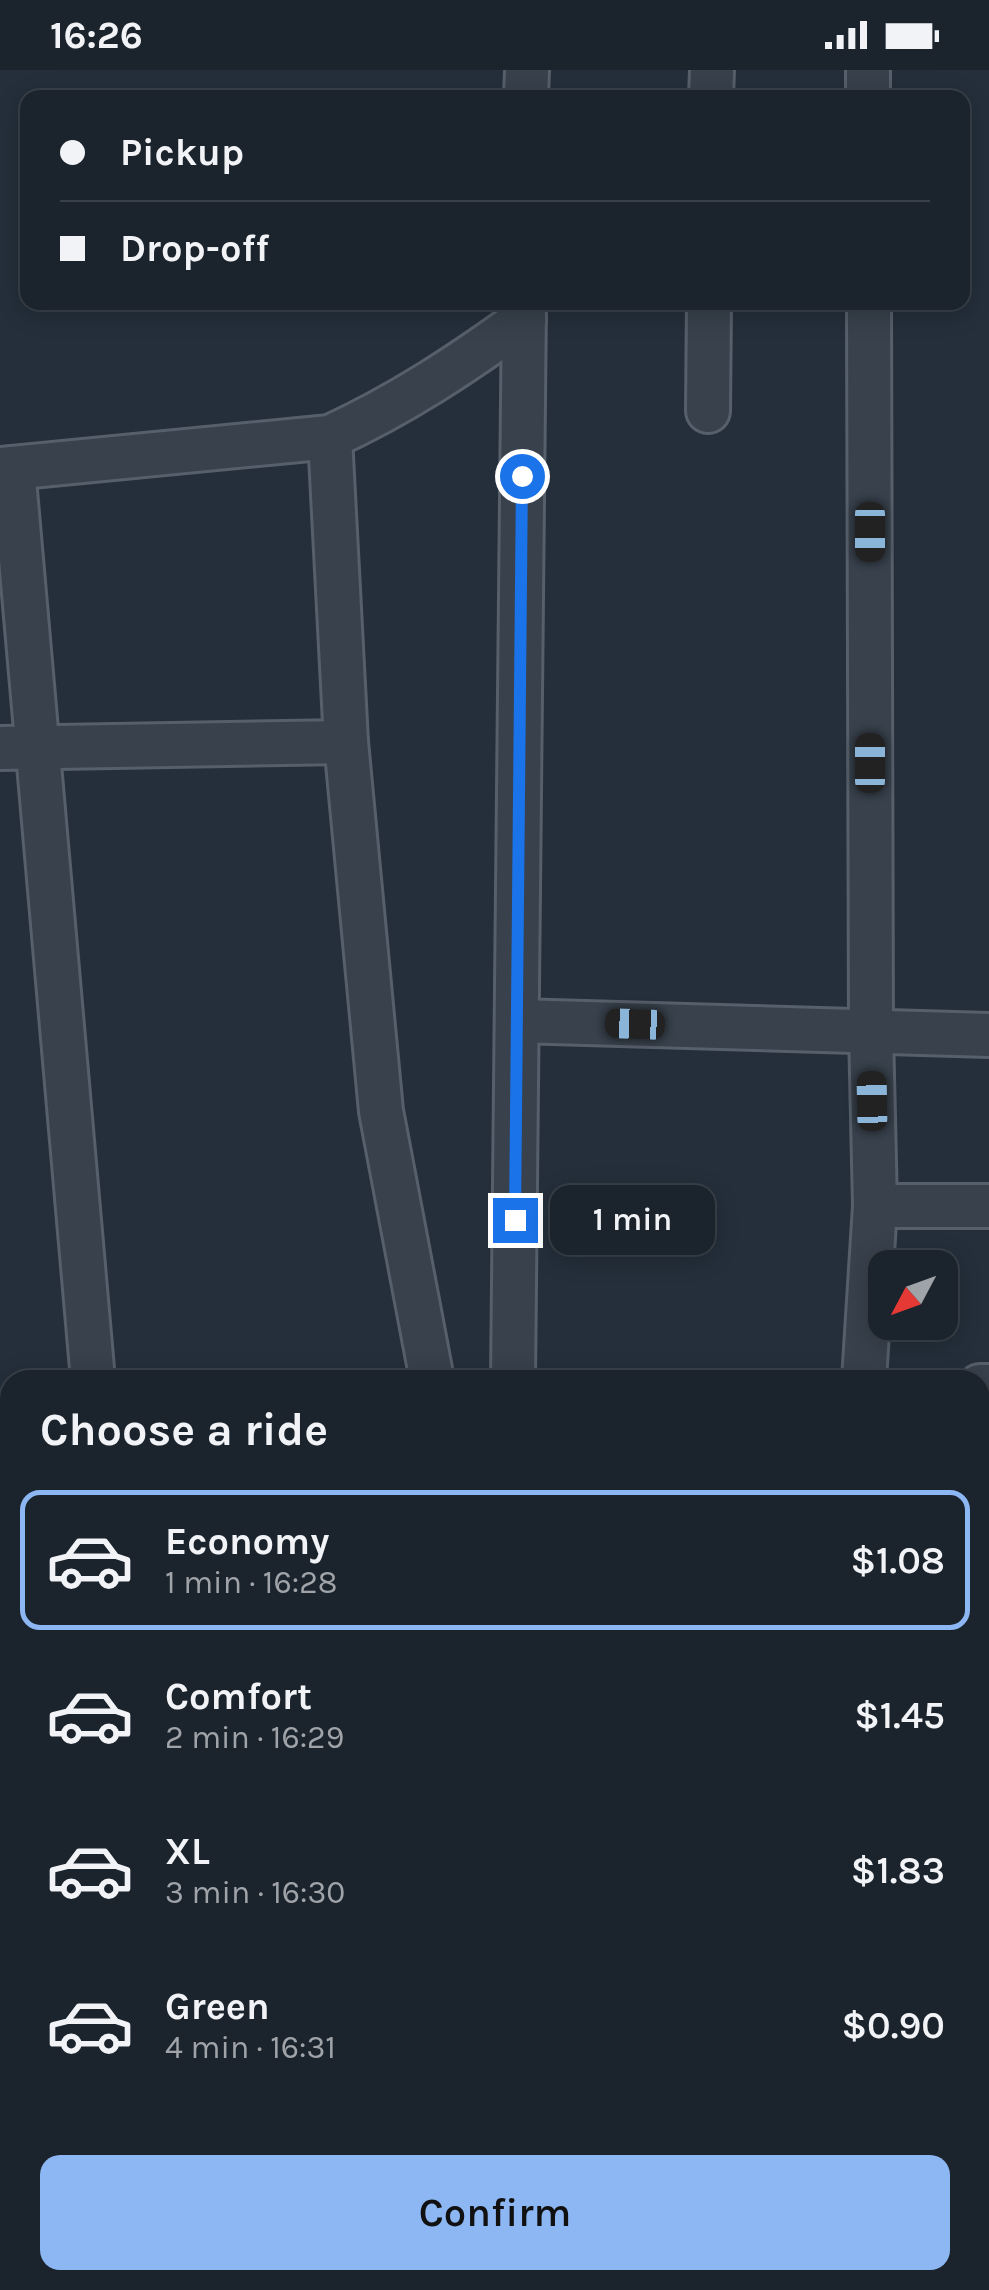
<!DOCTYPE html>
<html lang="en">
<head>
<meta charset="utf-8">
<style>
	:root { --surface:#1b232c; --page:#242b34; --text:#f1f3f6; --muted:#a0a4a9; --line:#394048; --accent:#8cb7f3 }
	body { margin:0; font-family:Karla,sans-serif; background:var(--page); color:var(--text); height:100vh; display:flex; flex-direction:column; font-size:38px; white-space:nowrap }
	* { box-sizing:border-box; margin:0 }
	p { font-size:32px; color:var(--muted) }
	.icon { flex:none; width:55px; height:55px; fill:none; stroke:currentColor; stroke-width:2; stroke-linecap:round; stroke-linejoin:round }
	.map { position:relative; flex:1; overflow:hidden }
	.panel { position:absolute; left:0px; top:1300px; width:990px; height:920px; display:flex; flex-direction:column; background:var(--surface); border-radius:30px 30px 0 0; box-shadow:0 5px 25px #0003,0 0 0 2px var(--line) }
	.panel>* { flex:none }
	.guide { position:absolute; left:20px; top:20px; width:950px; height:220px; border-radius:20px; box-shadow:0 5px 25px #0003,0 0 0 2px var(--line); display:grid; align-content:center; height:220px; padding:0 40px; background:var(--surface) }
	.needle { width:65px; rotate:229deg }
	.buttons { position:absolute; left:868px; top:1180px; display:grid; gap:20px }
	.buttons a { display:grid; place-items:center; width:90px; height:90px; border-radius:20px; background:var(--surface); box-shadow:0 5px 25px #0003,0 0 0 2px var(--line); font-size:50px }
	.end { position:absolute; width:45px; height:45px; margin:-22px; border:12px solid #1a73e8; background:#fff; box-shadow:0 0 0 5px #fff }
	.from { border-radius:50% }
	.bubble { position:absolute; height:70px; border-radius:20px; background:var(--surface); box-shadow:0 5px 25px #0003,0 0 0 2px var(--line); font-size:32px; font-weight:600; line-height:70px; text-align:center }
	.car { position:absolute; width:30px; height:60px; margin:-30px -15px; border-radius:12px; box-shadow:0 0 8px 2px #0007; background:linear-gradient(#222 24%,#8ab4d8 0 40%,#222 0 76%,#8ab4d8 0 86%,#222 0) }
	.guide b { display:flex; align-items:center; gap:35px; height:95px; font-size:38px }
	.guide b+b { border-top:2px solid var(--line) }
	.guide i { width:25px; height:25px; background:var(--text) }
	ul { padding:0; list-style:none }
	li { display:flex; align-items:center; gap:30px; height:140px; margin:0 20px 15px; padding:0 20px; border:5px solid transparent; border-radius:20px }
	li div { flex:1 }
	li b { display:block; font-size:38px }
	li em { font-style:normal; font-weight:600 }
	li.selected { border-color:var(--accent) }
	li>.icon { width:90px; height:90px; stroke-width:1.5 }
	h2 { padding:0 40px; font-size:45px; line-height:120px }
	.action { display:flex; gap:20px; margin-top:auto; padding:20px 40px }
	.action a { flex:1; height:115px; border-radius:20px; background:var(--accent); color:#111; font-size:40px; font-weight:600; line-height:115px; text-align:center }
	.status { display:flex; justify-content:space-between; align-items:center; height:70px; padding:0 50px; background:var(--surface); direction:ltr }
	.status svg { height:28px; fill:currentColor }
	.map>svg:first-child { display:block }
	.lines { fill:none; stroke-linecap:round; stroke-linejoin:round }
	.minor-casing { stroke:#565f6a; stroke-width:48 }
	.major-casing { stroke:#414a55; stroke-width:58 }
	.minor { stroke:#38414c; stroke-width:42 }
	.major { stroke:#56606c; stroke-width:52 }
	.route { stroke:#1a73e8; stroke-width:12 }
</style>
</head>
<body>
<div class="status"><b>16:26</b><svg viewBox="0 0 49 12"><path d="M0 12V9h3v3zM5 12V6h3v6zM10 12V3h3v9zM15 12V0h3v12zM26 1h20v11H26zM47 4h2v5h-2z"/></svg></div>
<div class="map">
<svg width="989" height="2220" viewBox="0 0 989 2220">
	<rect width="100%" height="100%" fill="#242f3b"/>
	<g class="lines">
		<defs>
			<g id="minor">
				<path d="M868,0V28"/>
				<path d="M526,28L527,0"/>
				<path d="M711,28L712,0"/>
				<path d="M708,341L709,232"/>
				<path d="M330,367L346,672L381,1041L432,1310"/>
				<path d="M13,398L93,1310"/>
				<path d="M0,399L330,367C400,335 462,294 524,249"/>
				<path d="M0,678L346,672"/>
				<path d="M517,951L989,965"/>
				<path d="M875,1136H989"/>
				<path d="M513,1310L524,232"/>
				<path d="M864,1310L875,1136L871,961L869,232"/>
				<path d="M980,1316H989"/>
				<path d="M0,1374L10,1372"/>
				<path d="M980,1488H989"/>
				<path d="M0,1624L10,1623"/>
				<path d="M980,1668H989"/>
				<path d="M0,1811H10"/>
				<path d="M980,1847H989"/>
				<path d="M0,1996L10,1997"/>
				<path d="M980,2015H989"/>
				<path d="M980,2119H989"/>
				<path d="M866,2210L867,2220"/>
				<path d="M679,2220V2210"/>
			</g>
			<g id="major">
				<path d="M0,2115L10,2142"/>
				<path d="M35,2210L39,2220"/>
			</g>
		</defs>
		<use href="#minor" class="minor-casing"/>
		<use href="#major" class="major-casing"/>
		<use href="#minor" class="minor"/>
		<use href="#major" class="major"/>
	</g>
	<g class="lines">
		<path class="route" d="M515,1150L522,406"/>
	</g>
</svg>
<div class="buttons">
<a><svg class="needle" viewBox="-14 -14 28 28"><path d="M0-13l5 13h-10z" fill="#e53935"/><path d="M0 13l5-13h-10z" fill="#a0a4a9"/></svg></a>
</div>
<i class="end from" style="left:522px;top:406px"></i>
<i class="end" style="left:515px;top:1150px"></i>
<div class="bubble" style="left:550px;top:1115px;width:165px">1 min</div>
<i class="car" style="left:870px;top:462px;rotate:180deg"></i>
<i class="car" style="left:870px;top:693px;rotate:0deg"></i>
<i class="car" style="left:635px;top:954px;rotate:272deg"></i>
<i class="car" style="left:872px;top:1031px;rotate:359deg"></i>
<div class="guide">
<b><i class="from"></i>Pickup</b>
<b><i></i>Drop-off</b>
</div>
<section class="panel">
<h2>Choose a ride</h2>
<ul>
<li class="selected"><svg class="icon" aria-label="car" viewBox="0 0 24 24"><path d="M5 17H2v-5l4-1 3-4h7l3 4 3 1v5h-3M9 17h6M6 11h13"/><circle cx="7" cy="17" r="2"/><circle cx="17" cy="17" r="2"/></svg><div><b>Economy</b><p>1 min · 16:28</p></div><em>$1.08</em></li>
<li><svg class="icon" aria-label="car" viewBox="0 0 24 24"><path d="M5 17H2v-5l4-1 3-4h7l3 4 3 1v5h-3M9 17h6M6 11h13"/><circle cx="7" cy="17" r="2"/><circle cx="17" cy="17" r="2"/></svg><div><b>Comfort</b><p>2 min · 16:29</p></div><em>$1.45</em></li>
<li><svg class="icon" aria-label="car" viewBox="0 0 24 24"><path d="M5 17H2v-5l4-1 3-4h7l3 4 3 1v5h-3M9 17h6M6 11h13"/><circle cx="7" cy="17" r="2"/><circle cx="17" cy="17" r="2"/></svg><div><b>XL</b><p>3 min · 16:30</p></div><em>$1.83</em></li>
<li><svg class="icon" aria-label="car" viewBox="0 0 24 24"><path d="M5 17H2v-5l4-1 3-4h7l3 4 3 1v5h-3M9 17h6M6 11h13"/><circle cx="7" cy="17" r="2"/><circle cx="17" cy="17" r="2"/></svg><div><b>Green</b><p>4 min · 16:31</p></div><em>$0.90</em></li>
</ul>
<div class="action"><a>Confirm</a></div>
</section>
</div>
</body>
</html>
